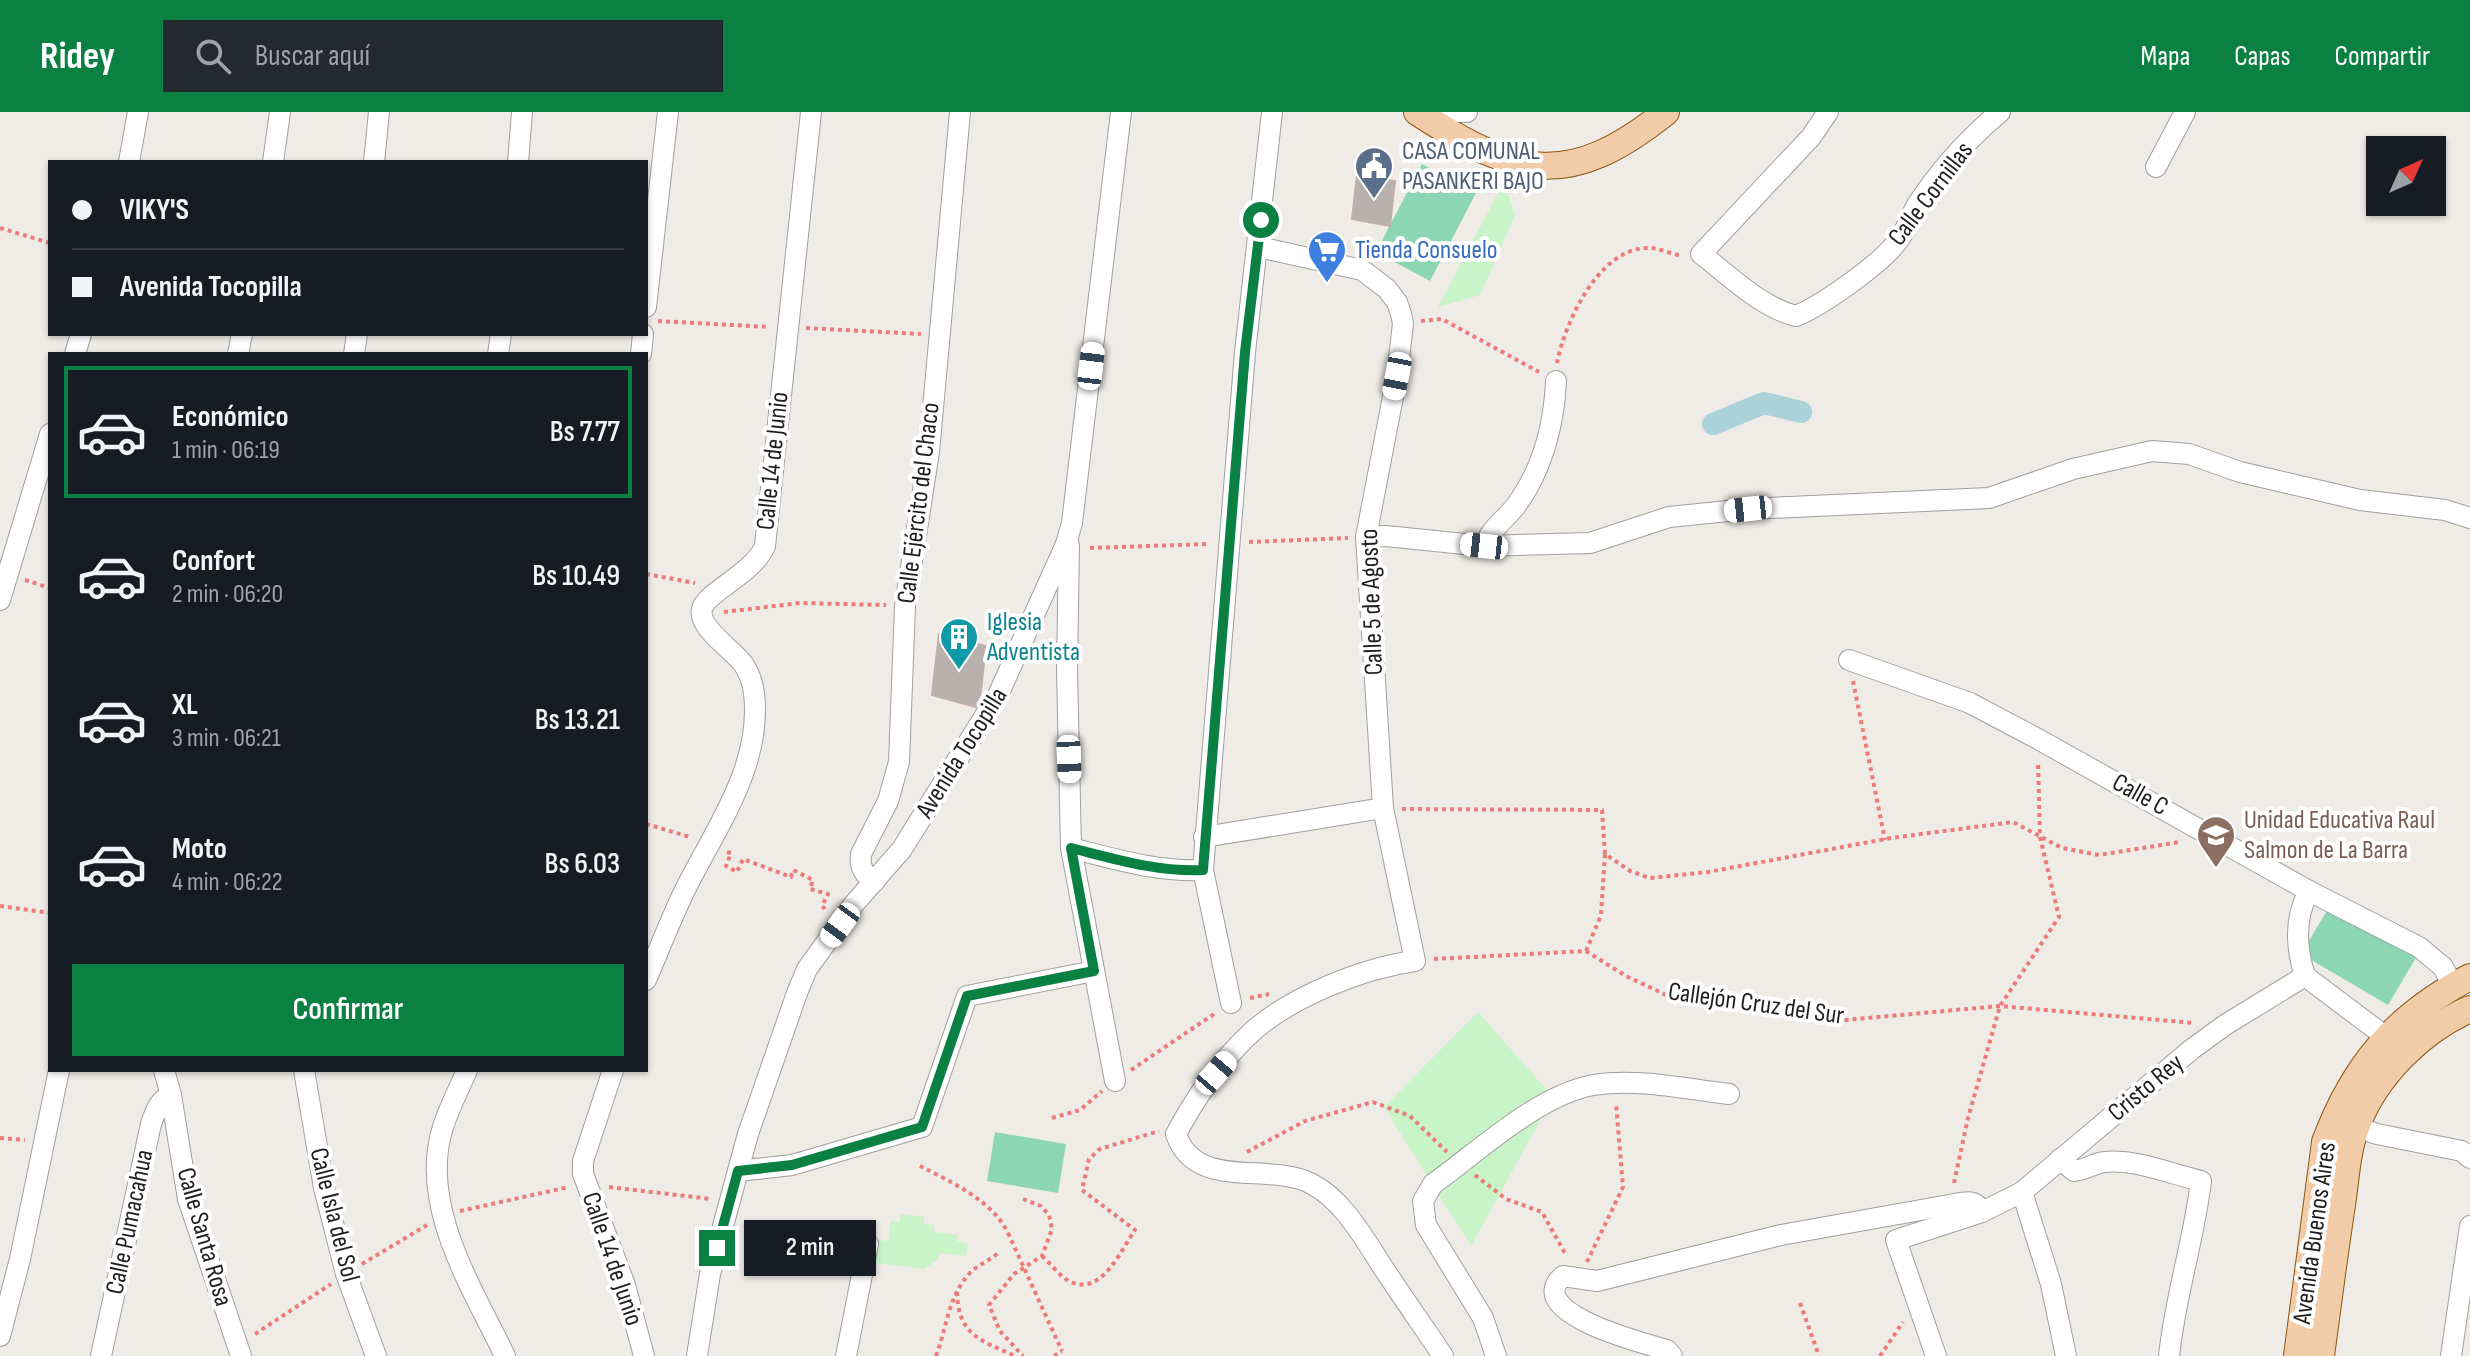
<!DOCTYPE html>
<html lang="es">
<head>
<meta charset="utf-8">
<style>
	:root { --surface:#171b24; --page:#242831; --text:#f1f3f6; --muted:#9ea1a6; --line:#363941; --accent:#0b8043 }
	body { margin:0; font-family:"Sofia Sans Condensed",sans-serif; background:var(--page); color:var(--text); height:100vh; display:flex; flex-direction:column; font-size:30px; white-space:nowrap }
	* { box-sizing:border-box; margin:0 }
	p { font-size:26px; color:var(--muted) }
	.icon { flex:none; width:44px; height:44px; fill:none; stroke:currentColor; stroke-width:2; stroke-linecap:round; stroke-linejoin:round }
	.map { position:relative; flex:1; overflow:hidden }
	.panel { position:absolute; left:48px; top:240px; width:600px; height:720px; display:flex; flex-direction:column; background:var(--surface); border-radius:0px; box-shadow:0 2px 6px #0004 }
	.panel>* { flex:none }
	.guide { position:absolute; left:48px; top:48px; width:600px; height:176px; border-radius:0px; box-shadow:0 2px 6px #0004; display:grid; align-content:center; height:176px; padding:0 24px; background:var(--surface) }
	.needle { width:52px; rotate:45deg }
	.fabs { position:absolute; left:2366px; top:24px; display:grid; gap:16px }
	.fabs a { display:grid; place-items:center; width:80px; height:80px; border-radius:0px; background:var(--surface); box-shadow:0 2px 6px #0004; font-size:40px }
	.end { position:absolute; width:36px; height:36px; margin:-18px; border:10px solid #0b8043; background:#fff; box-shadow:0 0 0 4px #fff }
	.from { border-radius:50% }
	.bubble { position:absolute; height:56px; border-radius:0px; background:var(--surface); box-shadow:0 2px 6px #0004; font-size:26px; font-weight:600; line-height:56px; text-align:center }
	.car { position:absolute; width:24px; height:48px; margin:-24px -12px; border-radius:10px; box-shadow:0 0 6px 2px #0007; background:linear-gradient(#fff 24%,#345 0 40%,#fff 0 76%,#345 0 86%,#fff 0) }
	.guide b { display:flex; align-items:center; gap:28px; height:76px; font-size:30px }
	.guide b+b { border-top:2px solid var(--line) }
	.guide i { width:20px; height:20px; background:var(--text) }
	ul { padding:14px 0 0; list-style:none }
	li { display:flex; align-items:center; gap:24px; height:132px; margin:0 16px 12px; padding:0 8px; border:4px solid transparent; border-radius:0px }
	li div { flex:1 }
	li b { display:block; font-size:30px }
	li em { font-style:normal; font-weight:600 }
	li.on { border-color:var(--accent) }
	li>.icon { width:72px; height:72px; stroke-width:1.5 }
	.cta { display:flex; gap:16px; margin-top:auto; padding:16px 24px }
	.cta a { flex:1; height:92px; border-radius:0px; background:var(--accent); color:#fff; font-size:32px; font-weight:600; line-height:92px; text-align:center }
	header { display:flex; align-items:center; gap:48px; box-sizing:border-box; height:112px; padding:0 40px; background:var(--accent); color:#fff }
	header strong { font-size:38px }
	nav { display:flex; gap:44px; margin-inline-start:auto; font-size:28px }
	.search { width:560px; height:72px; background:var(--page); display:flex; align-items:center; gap:20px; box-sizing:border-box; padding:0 28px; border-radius:0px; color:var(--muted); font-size:30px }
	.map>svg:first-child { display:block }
	.park { fill:#c8f4c8 }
	.pitch { fill:#8cd6b3 }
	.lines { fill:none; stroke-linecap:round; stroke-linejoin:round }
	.canal { stroke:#abd2d8; stroke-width:22 }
	.building { fill:#b8b0ac; stroke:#bfb1aa; stroke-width:2 }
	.minor-casing { stroke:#a0a0a0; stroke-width:22 }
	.major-casing { stroke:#8a570f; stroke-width:28 }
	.path { stroke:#ec7c7a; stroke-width:4; stroke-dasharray:4 4; stroke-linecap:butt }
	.minor { stroke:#fff; stroke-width:20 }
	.major { stroke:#f2cca8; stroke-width:26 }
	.path-bridge { stroke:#ec7c7a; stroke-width:4; stroke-dasharray:4 4; stroke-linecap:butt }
	.route { stroke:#0b8043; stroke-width:10 }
	.labels { text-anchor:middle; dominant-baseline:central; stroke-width:8; stroke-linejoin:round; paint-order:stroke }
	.service-label { font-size:26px; fill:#4e5e75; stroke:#fff; text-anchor:start }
	.street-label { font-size:26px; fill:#1f1f1f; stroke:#fff }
	.shop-label { font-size:26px; fill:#366cbe; stroke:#fff; text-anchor:start }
	.culture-label { font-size:26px; fill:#0d838f; stroke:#fff; text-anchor:start }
	.education-label { font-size:26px; fill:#785e54; stroke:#fff; text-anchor:start }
</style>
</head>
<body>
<header>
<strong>Ridey</strong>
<div class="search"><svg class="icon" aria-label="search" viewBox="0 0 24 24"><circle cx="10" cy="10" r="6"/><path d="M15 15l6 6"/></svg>Buscar aquí</div>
<nav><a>Mapa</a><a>Capas</a><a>Compartir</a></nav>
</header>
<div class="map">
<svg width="2470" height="1244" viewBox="0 0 2470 1244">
	<rect width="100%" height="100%" fill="#efebe6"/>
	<g class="park">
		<path d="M1504,70L1515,103L1480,183L1438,195Z"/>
		<path d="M1478,900L1553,985L1471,1134L1384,995Z"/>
		<path d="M901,1102L924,1105V1112L934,1113V1120L957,1123V1130L968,1132L966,1144L940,1141L936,1149L924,1157L868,1150L870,1127L888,1129L891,1109L900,1110Z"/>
	</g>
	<g class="pitch">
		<path d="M1422,52L1476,81L1430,169L1376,140Z"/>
		<path d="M2331,792L2417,844L2388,893L2301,842Z"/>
		<path d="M995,1020L1066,1032L1058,1081L987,1069Z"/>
	</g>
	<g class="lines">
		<path class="canal" d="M1713,312L1764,291L1801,300"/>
	</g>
	<g class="building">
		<path d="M1357,63L1395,69L1390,114L1352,107Z"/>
		<path d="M939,522L986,534L979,596L932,583Z"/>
	</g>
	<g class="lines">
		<defs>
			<g id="minor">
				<path d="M1442,0H1467"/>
				<path d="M1828,0L1811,25L1701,142C1729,163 1760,195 1796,204C1823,193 1884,150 1900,126C1907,116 1911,103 1917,93C1939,59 1969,26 2000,0"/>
				<path d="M129,50L138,0"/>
				<path d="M273,50L280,0"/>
				<path d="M374,50L379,0"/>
				<path d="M518,50L522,0"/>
				<path d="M2156,55L2185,0"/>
				<path d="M1259,135L1362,158L1387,177L1397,190L1401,202L1403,211L1397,264L1366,425L1383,696L1415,849C1363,856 1293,884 1253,919C1223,946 1195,986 1176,1022C1195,1079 1267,1050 1310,1071C1345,1088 1367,1132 1388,1163C1406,1190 1425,1217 1443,1244"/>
				<path d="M646,195L668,0"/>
				<path d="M75,242L81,222"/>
				<path d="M238,242L242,222"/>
				<path d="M354,242L357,222"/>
				<path d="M498,242L501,222"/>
				<path d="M641,242L643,222"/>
				<path d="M1366,425L1386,424L1484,434L1590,431L1669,405L1748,397L1989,386L2073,357L2152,339L2189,342L2240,360L2360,388L2445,398L2470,406"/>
				<path d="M1069,433L1067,557L1071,736L1115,969"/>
				<path d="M1484,434C1490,418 1504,408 1515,395C1542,359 1554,313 1556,269"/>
				<path d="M0,488L50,322"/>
				<path d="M1849,548L1970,591L2038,627L2309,779L2419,835L2443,855L2453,874"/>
				<path d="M1204,725L1383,696"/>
				<path d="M1071,736C1115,747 1157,760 1203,758"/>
				<path d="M874,770C864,762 859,755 861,742L888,689L899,650L905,494L929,340L960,0"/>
				<path d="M2305,864L2386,925"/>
				<path d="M2305,864C2296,836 2294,806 2309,779"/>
				<path d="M646,868C658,840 669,812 682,784C712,721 763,656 754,581C753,573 749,561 744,553C734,538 697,516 702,497C706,480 753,462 765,434L811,0"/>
				<path d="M1231,891L1203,758L1245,240L1272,0"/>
				<path d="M164,958L171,983L188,1087L241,1244"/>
				<path d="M304,958L324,1076L346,1162L376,1244"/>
				<path d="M467,958C459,977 449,996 443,1015C418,1093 473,1177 505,1244"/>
				<path d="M613,958L583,1049V1062L625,1173L644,1244"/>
				<path d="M2344,1011L2377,1022L2462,1039L2470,1046"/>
				<path d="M2060,1047L2074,1059C2086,1058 2094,1051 2105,1050C2136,1047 2171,1062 2201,1069C2194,1128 2175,1185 2169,1244"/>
				<path d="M738,1059L792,1053L922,1015L967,884L1094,859"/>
				<path d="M2022,1080L2051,1172L2066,1244"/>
				<path d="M0,1224L20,1147L59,958"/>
				<path d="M101,1244L151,1012C155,1000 159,988 171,983"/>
				<path d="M697,1244L710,1162L748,1022L797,881L807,857L854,792L902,737L999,581L1066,432L1072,411L1121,0"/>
				<path d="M846,1244L868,1132"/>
				<path d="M1496,1244L1483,1206L1426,1113L1423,1089L1433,1072C1478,1040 1539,982 1594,973C1638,966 1685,977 1729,982"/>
				<path d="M1672,1244L1667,1238C1647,1232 1521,1201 1563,1164L1597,1169L1781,1123L1949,1093C1962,1091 1975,1085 1982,1100"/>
				<path d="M1936,1244L1896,1128L1982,1100L2022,1080L2192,937L2225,913L2305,864"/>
				<path d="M2451,1244L2470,1114"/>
			</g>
			<g id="major">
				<path d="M1417,0C1516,65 1569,78 1666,0"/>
				<path d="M2297,1244L2325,1030C2354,952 2397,903 2470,865"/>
				<path d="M2321,1244C2328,1191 2335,1138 2343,1086C2346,1063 2348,1035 2357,1013C2376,963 2422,918 2470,897"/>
			</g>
		</defs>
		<use href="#minor" class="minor-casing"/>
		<use href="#major" class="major-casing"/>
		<g class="path">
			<path d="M0,116L50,131"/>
			<path d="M658,209L769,215"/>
			<path d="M1421,209L1442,207L1539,260"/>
			<path d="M806,216L921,222"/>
			<path d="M1557,251C1565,210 1600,133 1651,136C1661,137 1672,142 1682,144"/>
			<path d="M1249,430L1348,426"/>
			<path d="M1090,436L1209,432"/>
			<path d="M646,462L695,471"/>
			<path d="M25,468L50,476"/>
			<path d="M724,500L800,491L886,493"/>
			<path d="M1853,569L1885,728"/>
			<path d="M1402,697L1602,698L1605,742L1630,759L1650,766L1708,760L1891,726L2013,710L2062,736L2099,743L2180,730"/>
			<path d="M646,712L690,725"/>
			<path d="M727,740L731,741L726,754L737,760L743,747L791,765L793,758L813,768L810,777L828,782L822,794L825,797"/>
			<path d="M0,794L50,801"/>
			<path d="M1586,839L1601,803L1605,742"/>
			<path d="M1434,847L1586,839L1626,864L1666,883L1845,908L2000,894L2194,911"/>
			<path d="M1250,886L1269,882"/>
			<path d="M1131,958L1214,902"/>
			<path d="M1052,1006L1080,998L1102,979"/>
			<path d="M0,1026L25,1028"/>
			<path d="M1247,1040L1305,1009L1373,990L1410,1004L1447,1040"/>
			<path d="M920,1054C951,1070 992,1088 1008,1121"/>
			<path d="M1475,1063L1506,1087L1542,1100L1566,1143"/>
			<path d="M1954,1071L1968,1006L2000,894L2059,805L2040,725L2038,650"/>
			<path d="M609,1075L711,1087"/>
			<path d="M1023,1087L1041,1094L1049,1103L1052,1117L1042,1144L1014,1162L989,1193L1000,1219L1023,1244"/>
			<path d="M460,1099L569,1075"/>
			<path d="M744,1114L850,1129"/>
			<path d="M1042,1144C1051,1152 1061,1166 1071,1170C1102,1184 1121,1138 1135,1118L1082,1078L1089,1047L1100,1037L1159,1019"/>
			<path d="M1587,1150L1623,1075L1616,991"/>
			<path d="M362,1152L427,1113"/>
			<path d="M957,1180C958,1223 980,1228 1015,1244"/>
			<path d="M1800,1191L1819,1244"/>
			<path d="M255,1222L331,1172"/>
			<path d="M936,1244C947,1215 948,1185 969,1162C978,1152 990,1149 999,1140"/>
			<path d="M1054,1244L1062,1239"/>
			<path d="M1880,1244L1903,1210"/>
		</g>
		<use href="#minor" class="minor"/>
		<use href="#major" class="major"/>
		<path class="path-bridge" d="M1008,1121L1062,1239"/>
	</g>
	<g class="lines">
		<path class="route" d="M717,1136L738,1059L792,1053L922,1015L967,884L1094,859L1071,736C1115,747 1157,760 1203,758L1245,240L1261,108"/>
	</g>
	<defs>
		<symbol id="civic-pin" viewBox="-11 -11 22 30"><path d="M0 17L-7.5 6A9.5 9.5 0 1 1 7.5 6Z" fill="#5c6f8a" stroke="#fff"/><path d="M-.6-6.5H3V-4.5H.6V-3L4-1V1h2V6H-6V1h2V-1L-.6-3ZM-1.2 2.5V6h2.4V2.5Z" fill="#fff"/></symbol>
		<symbol id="supermarket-pin" viewBox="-11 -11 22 30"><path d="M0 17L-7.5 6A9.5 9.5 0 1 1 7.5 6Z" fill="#3f7fe0" stroke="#fff"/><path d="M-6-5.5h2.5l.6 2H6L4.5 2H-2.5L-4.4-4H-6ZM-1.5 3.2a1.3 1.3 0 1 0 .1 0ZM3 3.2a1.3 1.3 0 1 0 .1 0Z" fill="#fff"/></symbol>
		<symbol id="building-pin" viewBox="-11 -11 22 30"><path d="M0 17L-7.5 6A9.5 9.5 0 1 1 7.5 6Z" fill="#0f9aa8" stroke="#fff"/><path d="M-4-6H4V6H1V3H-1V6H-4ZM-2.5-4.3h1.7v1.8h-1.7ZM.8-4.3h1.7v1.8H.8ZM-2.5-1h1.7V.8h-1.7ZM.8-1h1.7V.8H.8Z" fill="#fff"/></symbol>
		<symbol id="university-pin" viewBox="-11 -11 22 30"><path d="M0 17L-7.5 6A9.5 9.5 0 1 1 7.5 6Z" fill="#8d6e63" stroke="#fff"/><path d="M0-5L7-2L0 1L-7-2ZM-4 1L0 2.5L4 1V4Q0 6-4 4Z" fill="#fff"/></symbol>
	</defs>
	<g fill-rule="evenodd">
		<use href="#civic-pin" x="1352" y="32" width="44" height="60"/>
		<use href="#supermarket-pin" x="1305" y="116" width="44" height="60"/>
		<use href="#building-pin" x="937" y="503" width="44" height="60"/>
		<use href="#university-pin" x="2194" y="701" width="44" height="60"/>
	</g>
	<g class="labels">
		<g class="service-label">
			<text x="1402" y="39">CASA COMUNAL<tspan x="1402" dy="30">PASANKERI BAJO</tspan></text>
		</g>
		<g class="street-label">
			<text transform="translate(1931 82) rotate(-53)">Calle Cornillas</text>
			<text transform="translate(773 349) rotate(-84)">Calle 14 de Junio</text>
			<text transform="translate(919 391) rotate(-83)">Calle Ejército del Chaco</text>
			<text transform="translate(1372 490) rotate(-92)">Calle 5 de Agosto</text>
			<text transform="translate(962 641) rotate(-58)">Avenida Tocopilla</text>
			<text transform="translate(2140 683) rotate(29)">Calle C</text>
			<text transform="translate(1756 892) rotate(8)">Callejón Cruz del Sur</text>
			<text transform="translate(2146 976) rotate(-40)">Cristo Rey</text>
			<text transform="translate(334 1103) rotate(76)">Calle Isla del Sol</text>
			<text transform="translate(130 1110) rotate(-78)">Calle Pumacahua</text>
			<text transform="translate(2315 1121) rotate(-82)">Avenida Buenos Aires</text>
			<text transform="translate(204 1125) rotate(74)">Calle Santa Rosa</text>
			<text transform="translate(612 1147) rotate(71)">Calle 14 de Junio</text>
		</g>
		<g class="shop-label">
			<text x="1355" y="138">Tienda Consuelo</text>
		</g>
		<g class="culture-label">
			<text x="987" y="510">Iglesia<tspan x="987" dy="30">Adventista</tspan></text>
		</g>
		<g class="education-label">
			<text x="2244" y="708">Unidad Educativa Raul<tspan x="2244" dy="30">Salmon de La Barra</tspan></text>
		</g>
	</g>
</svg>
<div class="fabs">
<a><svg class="needle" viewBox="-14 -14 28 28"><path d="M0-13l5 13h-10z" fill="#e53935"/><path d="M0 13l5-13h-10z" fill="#9ea1a6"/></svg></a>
</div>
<i class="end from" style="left:1261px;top:108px"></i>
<i class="end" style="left:717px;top:1136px"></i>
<div class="bubble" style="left:744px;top:1108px;width:132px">2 min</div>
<i class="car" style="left:1091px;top:254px;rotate:7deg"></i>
<i class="car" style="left:1397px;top:264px;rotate:191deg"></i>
<i class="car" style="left:1748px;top:397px;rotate:264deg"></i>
<i class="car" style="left:1484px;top:434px;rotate:276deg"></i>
<i class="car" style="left:1069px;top:647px;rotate:178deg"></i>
<i class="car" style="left:840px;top:813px;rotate:216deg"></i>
<i class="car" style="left:1216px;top:961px;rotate:41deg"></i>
<div class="guide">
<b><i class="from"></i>VIKY'S</b>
<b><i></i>Avenida Tocopilla</b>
</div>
<section class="panel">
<ul>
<li class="on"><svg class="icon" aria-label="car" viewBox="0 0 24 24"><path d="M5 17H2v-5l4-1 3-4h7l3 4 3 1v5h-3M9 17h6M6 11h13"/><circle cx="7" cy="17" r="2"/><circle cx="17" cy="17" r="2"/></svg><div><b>Económico</b><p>1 min · 06:19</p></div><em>Bs 7.77</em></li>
<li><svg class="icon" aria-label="car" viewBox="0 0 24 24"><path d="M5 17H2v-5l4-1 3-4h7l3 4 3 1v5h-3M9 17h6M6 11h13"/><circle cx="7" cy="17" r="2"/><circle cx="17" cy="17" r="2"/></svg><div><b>Confort</b><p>2 min · 06:20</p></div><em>Bs 10.49</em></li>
<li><svg class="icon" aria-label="car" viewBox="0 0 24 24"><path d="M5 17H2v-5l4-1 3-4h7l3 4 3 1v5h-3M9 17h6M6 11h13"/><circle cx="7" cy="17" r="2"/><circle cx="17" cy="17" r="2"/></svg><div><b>XL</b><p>3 min · 06:21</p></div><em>Bs 13.21</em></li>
<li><svg class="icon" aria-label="car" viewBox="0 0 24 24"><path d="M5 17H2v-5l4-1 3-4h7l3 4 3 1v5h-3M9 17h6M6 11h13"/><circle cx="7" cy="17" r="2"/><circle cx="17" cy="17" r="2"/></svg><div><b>Moto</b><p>4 min · 06:22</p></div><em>Bs 6.03</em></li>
</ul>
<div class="cta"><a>Confirmar</a></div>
</section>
</div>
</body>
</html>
